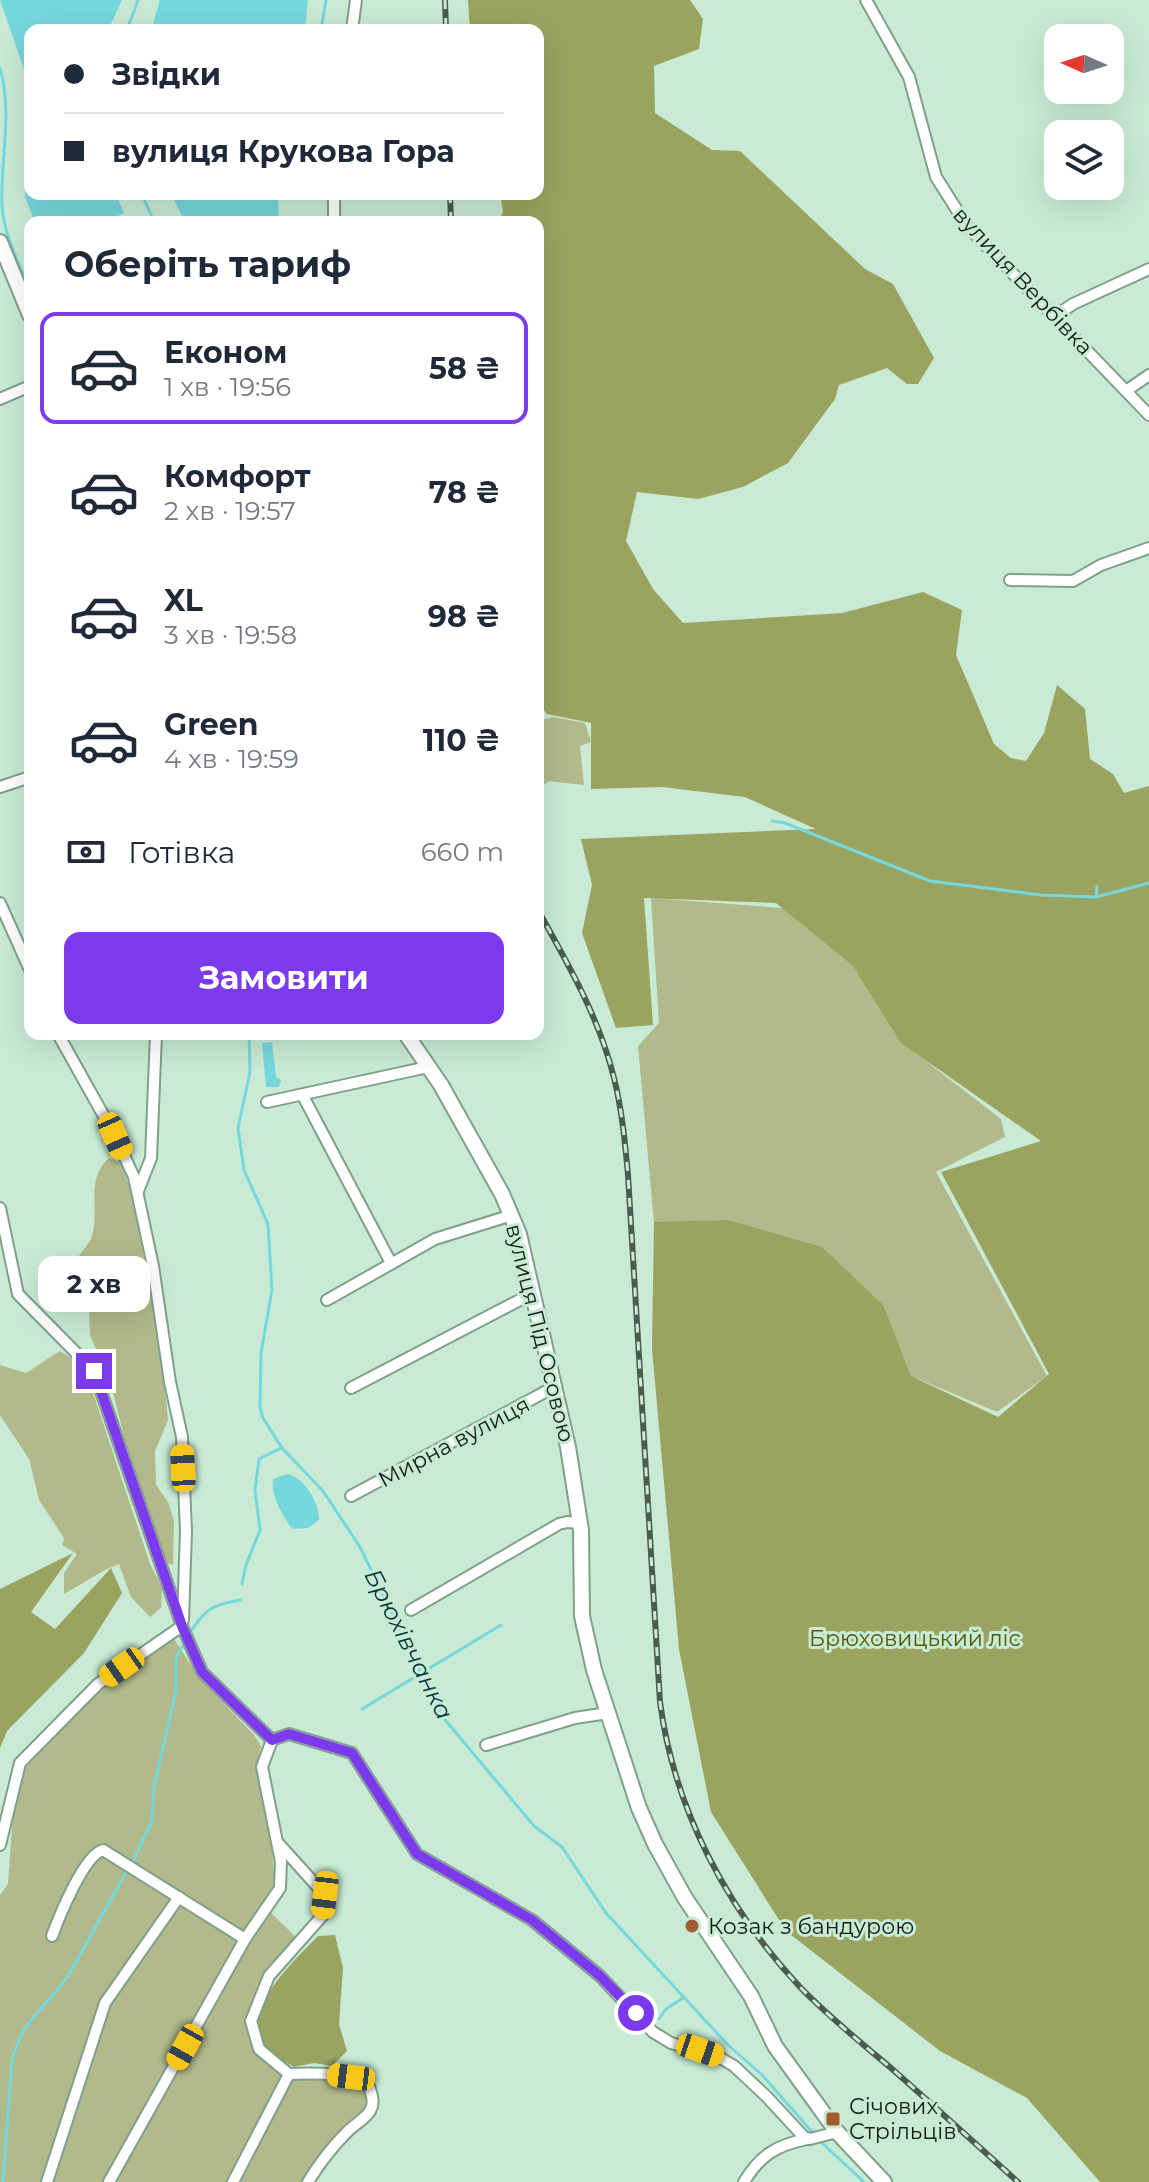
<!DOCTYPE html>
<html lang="uk">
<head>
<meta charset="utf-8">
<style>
	:root { --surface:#fff; --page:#f2f2f3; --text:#1f2937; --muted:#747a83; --line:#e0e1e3; --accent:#7c3aed }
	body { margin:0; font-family:Montserrat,sans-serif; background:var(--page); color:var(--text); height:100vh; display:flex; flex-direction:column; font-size:30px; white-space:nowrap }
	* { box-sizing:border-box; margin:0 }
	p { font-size:26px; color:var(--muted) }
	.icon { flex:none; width:44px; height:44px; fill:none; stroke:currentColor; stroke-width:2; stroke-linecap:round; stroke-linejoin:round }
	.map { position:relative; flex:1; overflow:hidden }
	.side { position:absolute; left:24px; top:216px; width:520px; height:824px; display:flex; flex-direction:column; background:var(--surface); border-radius:16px; box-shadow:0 8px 32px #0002 }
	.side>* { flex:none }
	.banner { position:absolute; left:24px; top:24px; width:520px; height:176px; border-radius:16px; box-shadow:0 8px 32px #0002; display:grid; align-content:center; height:176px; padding:0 40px; background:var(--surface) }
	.needle { width:52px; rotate:273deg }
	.tools { position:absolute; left:1044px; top:24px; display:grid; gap:16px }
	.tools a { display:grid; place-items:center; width:80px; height:80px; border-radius:16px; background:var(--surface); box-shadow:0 8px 32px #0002; font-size:40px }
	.end { position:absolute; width:36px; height:36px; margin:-18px; border:10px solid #7c3aed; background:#fff; box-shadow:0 0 0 4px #fff }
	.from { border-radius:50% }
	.bubble { position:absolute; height:56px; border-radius:16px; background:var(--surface); box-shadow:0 8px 32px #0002; font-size:26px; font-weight:700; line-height:56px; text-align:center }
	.car { position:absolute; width:24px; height:48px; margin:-24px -12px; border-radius:10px; box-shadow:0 0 6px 2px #0007; background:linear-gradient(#f5c518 24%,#345 0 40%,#f5c518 0 76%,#345 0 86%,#f5c518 0) }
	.banner b { display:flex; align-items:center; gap:28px; height:76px; font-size:30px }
	.banner b+b { border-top:2px solid var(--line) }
	.banner i { width:20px; height:20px; background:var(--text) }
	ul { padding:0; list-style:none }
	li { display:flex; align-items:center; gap:24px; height:112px; margin:0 16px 12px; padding:0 24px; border:4px solid transparent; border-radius:16px }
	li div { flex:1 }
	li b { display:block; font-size:30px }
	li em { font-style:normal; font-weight:700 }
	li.current { border-color:var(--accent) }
	li>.icon { width:72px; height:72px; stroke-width:1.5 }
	h2 { padding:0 40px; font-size:36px; line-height:96px }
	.pay { display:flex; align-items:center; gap:20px; height:88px; padding:0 40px; font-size:30px }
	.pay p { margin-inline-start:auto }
	.action { display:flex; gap:16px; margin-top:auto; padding:16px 40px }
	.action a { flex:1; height:92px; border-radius:16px; background:var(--accent); color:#fff; font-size:32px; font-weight:700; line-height:92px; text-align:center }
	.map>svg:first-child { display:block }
	.green { fill:#b2b98b }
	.forest { fill:#9aa35f }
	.water { fill:#76d8dd }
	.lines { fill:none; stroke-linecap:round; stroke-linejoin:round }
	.stream { stroke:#76d8dd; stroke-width:3 }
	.minor-casing { stroke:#80a08c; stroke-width:14 }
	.tertiary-casing { stroke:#80a08c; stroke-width:18 }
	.minor { stroke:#fff; stroke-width:10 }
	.tertiary { stroke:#fff; stroke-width:14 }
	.rail-casing { stroke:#4a5c51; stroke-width:6 }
	.rail { stroke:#c9ebd5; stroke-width:3; stroke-dasharray:9; stroke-linecap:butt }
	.route { stroke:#7c3aed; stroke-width:10 }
	.poi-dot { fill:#a15c2f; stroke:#c9ebd5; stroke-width:3 }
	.labels { text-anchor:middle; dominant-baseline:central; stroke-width:6; stroke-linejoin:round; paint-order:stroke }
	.street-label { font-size:22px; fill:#131f18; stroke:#c9ebd5 }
	.park-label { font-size:22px; fill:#535a06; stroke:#c9ebd5 }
	.poi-label { font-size:22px; fill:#131f18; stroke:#c9ebd5; text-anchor:start }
	.water-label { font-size:24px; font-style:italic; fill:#043638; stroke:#c9ebd5 }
</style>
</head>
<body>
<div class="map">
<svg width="1149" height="2182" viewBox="0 0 1149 2182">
	<rect width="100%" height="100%" fill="#c9ebd5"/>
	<g class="green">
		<path d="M553,717L585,723L591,742L580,746L584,785L549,781L538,788V721Z"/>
		<path d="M651,898L783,908L853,966L913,1051L1001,1119L1005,1137L936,1172L1047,1376L997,1412L911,1376L884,1306L729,1220L654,1223L638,1046L659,1023Z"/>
		<path d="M109,1158L121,1163L131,1191L161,1348L168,1420L155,1451L156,1485L168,1502L174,1521L173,1565L166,1563L130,1460L108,1373L90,1336L88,1282L79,1256C82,1251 88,1245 91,1239C101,1212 84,1180 109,1158Z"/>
		<path d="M60,1351L84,1366L150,1564L162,1588L161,1608L150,1617L131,1597L119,1564C99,1571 83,1584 64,1594V1573L77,1554L62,1545L64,1538L39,1500L29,1459L0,1415V1365L26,1373Z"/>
		<path d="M170,1633L200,1679L254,1735L261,1746L256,1770L270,1826L275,1883L269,1911L298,1939L266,1973L249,2021L256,2052L284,2076L352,2080L373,2101L304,2182H0V1895L8,1884L14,1799L24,1769L102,1688Z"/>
	</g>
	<g class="forest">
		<path d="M468,0H690L703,19L699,49L654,66L655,113L712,150L740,151L865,269L893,284L934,358L918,384H907L887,368L839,385L835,399L788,463L743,487L698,499L637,492L626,541L653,589L683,623L842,613L923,592L962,610L956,655L980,711L994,744L1011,758L1026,761L1044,733L1057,685L1085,709L1090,759L1113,774L1124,793L1149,786V2182H1100L1027,2098L940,2051L786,1931L711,1812L679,1649L652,1349L654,1222L728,1220L822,1247L884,1306L911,1376L998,1417L1049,1374L941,1172L1041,1141L901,1043L853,966L776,903L644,898L653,1025L616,1028L582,933L592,885L581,839L816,829L745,797L662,787L591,789V723L547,714L538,703V222H499L503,211L500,194H538V30H470Z"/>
		<path d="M73,1553L31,1612L55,1629L111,1568L122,1593L84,1653L7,1731L0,1748V1589Z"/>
		<path d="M335,1935L343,1968L339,2024L347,2051L332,2066L314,2063L294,2067C286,2062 274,2056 267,2049C236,2012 295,1960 318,1936Z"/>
	</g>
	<g class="water">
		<path d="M0,0H122L108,30H30V100L26,75Z"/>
		<path d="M160,0H308L305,30H151Z"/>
		<path d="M30,129V194H116L124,213L105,222H35L25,197Z"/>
		<path d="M171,194H278L279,222H185Z"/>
		<path d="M272,1042L276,1077L281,1080L279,1087H266L262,1043Z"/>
		<path d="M287,1474C305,1477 319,1503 319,1520L308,1528L292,1529C283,1516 270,1495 273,1479Z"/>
	</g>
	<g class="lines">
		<g class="stream">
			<path d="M127,30L138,0"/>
			<path d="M321,30L326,0"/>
			<path d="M0,68C13,115 0,160 2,206C4,236 19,263 30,290"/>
			<path d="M142,194L154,222"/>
			<path d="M772,821L785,823L930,881L1041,895L1096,897L1149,883"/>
			<path d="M1096,897L1097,886"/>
			<path d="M249,1034L250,1072L238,1128L244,1170L268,1224L272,1290L261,1353L260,1407L263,1418L282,1448L323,1491L360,1547L441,1715L534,1826L562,1847L606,1913L728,2045L762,2075L815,2135"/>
			<path d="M242,1584L246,1565L260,1530L255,1490L259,1459L281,1448"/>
			<path d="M191,1631C206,1608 213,1605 240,1600"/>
			<path d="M362,1709L501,1625"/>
			<path d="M133,1861L152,1821L154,1787L176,1690V1657L182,1647"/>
			<path d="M659,2019L666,2009L683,1998"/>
			<path d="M820,2141L864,2182"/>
			<path d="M3,2182L12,2060C24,2015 47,2009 69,1974C89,1940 107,1905 127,1871"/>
		</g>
		<defs>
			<g id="minor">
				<path d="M866,0L909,77L936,177L967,226L1149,415"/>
				<path d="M352,30L356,0"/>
				<path d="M334,194V222"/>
				<path d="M1054,317L1073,304L1149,269"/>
				<path d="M1126,391L1149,375"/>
				<path d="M0,399L30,386"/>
				<path d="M1010,580L1073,581L1101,565L1149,548"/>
				<path d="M0,787L30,777"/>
				<path d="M0,903L30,970"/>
				<path d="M58,1034L115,1136L134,1177L153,1266L170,1382L182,1437L186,1531L183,1620"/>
				<path d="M303,1096L391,1263"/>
				<path d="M267,1102L428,1067"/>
				<path d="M138,1191L151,1158L156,1034"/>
				<path d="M0,1208L18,1294L94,1371L182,1626L202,1672L272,1740L289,1734L352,1753L417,1854L532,1920L600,1976L653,2032L671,2043L717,2056L734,2066L766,2096L804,2137L810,2139L837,2132"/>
				<path d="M327,1300L435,1239L512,1215"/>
				<path d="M351,1388L533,1293"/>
				<path d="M351,1496L556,1386"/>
				<path d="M411,1610L559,1524L567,1522L580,1523"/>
				<path d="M486,1745L575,1718L608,1713"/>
				<path d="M0,1845L20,1763L98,1684L182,1626"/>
				<path d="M52,1936C59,1917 84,1855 103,1850L245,1939"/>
				<path d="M289,2074C320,2073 342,2072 369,2086C372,2096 375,2102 370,2111C366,2118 354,2125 347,2132C332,2147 319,2164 308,2182"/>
				<path d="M47,2182L105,2003L179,1897"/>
				<path d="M109,2182L245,1939L280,1888L281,1862L262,1767L272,1740"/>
				<path d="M233,2182L289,2074L259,2049L251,2021L269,1976L323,1915L325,1895L279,1844"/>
				<path d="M744,2182C760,2155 777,2145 807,2139"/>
			</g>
			<g id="tertiary">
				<path d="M0,242L30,315"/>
				<path d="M406,1034L441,1085L502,1194L519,1234L568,1447L581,1530L582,1616L594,1670L639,1808L655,1844L685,1898L751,1996L775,2046L837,2132L884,2182"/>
			</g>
		</defs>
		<use href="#minor" class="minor-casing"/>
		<use href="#tertiary" class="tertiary-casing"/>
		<use href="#minor" class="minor"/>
		<use href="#tertiary" class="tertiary"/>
		<defs>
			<g id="rail">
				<path d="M445,0L446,30"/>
				<path d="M450,194L451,222"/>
				<path d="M538,910C568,964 599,1017 614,1078C622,1110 625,1142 628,1175L660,1702C674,1809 727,1909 800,1987C828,2016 860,2042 891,2068C934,2106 976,2144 1018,2182"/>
			</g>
		</defs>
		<use href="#rail" class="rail-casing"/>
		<use href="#rail" class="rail"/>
	</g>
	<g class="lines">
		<path class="route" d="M94,1371L182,1626L202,1672L272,1740L289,1734L352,1753L417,1854L532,1920L600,1976L636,2013"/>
	</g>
	<g class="poi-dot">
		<circle cx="692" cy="1926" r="8"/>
		<rect x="825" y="2111" width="16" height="16" rx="4"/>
	</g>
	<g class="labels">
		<g class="street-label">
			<text transform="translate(1023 281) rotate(47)">вулиця Вербівка</text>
			<text transform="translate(540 1333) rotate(76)">вулиця Під Осовою</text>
			<text transform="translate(454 1442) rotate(-28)">Мирна вулиця</text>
		</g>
		<g class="park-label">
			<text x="915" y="1638">Брюховицький ліс</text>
		</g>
		<g class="poi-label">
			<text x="708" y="1926">Козак з бандурою</text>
			<text x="849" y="2106">Січових<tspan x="849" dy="25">Стрільців</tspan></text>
		</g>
		<g class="water-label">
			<text transform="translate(409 1644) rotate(63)">Брюхівчанка</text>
		</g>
	</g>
</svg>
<div class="tools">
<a><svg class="needle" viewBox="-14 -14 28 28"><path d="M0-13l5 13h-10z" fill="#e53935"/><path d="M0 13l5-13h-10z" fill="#747a83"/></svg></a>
<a><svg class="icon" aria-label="layers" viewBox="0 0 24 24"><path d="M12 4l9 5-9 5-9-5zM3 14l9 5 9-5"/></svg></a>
</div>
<i class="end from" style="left:636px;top:2013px"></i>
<i class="end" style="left:94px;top:1371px"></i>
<div class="bubble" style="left:38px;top:1256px;width:112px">2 хв</div>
<i class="car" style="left:115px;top:1136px;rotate:156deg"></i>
<i class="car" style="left:183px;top:1468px;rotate:357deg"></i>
<i class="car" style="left:122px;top:1667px;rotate:235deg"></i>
<i class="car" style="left:325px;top:1895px;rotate:187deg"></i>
<i class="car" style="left:185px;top:2047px;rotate:209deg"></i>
<i class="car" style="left:700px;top:2050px;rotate:109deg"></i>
<i class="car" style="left:351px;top:2077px;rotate:277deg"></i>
<div class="banner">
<b><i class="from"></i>Звідки</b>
<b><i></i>вулиця Крукова Гора</b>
</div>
<section class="side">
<h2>Оберіть тариф</h2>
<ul>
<li class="current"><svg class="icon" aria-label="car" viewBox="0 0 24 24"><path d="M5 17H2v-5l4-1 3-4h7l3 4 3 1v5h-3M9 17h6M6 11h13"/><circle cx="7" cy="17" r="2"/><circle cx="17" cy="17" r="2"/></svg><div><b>Економ</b><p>1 хв · 19:56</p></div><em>58 ₴</em></li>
<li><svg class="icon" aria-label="car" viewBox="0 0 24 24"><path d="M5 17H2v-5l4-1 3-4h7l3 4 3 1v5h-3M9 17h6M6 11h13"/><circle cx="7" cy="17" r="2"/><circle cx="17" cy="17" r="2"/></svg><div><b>Комфорт</b><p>2 хв · 19:57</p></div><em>78 ₴</em></li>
<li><svg class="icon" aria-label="car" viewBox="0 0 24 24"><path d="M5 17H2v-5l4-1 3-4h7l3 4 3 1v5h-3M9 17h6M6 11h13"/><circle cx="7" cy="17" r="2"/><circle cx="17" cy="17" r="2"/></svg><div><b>XL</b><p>3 хв · 19:58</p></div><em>98 ₴</em></li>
<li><svg class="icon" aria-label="car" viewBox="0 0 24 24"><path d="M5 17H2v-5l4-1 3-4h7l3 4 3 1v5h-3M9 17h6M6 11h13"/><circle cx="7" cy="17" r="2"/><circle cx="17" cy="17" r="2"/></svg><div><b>Green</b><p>4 хв · 19:59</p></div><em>110 ₴</em></li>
</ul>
<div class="pay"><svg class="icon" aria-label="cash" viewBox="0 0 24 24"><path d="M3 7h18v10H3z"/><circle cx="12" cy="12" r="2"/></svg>Готівка<p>660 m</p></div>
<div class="action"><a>Замовити</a></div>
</section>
</div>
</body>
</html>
